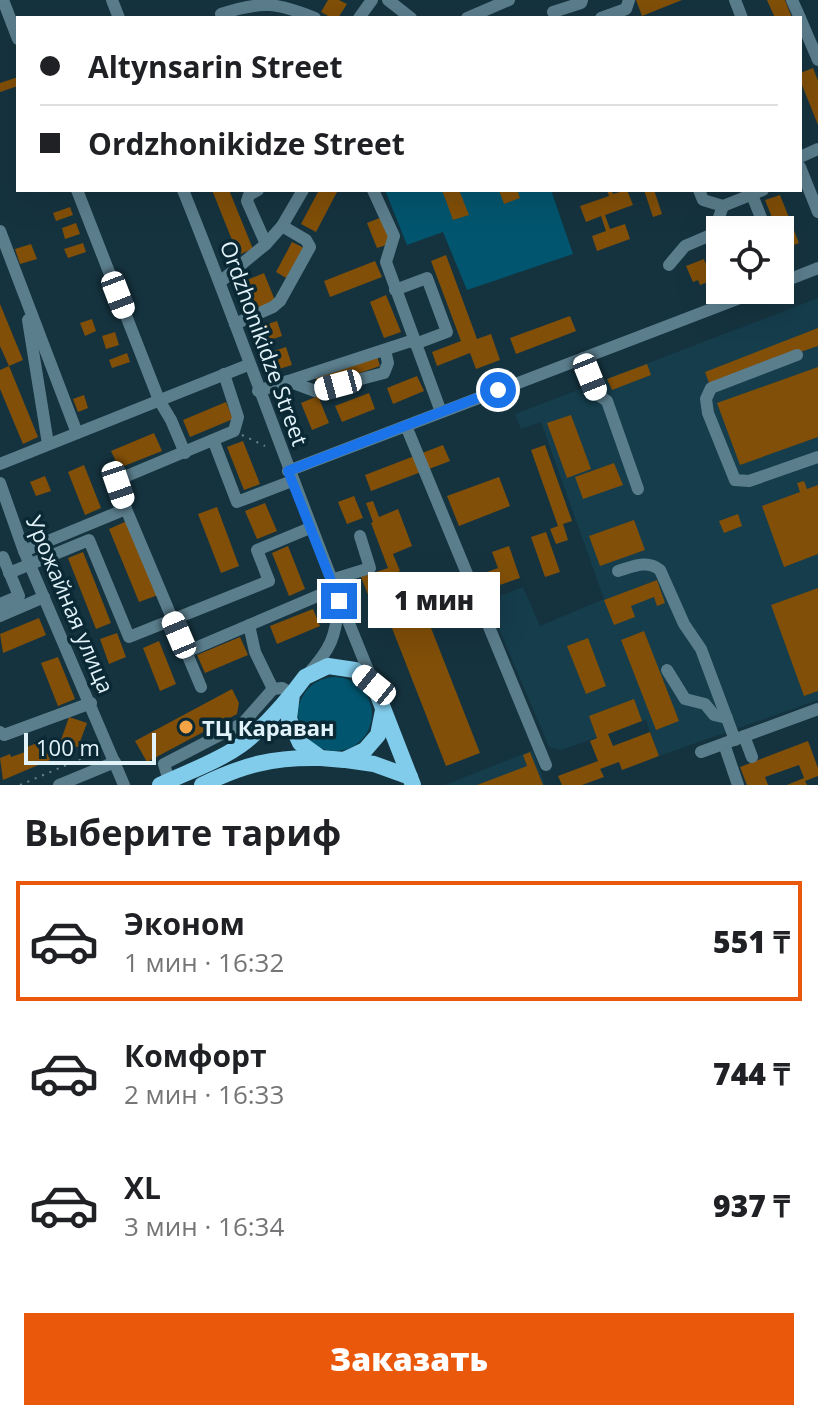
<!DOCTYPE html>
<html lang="ru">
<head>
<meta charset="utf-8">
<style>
	:root { --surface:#fff; --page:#f2f2f2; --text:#202124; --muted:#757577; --line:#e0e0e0; --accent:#ea580c }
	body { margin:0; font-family:"Open Sans",sans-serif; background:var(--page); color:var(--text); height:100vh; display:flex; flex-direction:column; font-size:30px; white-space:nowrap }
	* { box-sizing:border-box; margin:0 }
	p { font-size:26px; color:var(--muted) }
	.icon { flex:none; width:44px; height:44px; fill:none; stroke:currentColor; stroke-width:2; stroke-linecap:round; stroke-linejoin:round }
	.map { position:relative; height:785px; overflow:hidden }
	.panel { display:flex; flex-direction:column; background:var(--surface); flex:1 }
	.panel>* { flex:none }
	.hud { position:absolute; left:16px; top:16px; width:786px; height:176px; border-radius:0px; box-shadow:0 8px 32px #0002; display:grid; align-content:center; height:176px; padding:0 24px; background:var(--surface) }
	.tools { position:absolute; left:706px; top:216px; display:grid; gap:16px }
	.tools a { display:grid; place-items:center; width:88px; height:88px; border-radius:0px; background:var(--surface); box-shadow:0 8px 32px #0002; font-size:40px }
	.scale { position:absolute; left:24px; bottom:20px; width:132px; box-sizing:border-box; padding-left:8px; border:4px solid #e1f2f9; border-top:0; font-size:22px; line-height:28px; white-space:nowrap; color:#e1f2f9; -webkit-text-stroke:6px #0a2935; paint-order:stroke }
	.end { position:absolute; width:36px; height:36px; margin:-18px; border:10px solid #1a73e8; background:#fff; box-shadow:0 0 0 4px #fff }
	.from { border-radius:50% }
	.bubble { position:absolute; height:56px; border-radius:0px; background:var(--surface); box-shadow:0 8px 32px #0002; font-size:26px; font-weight:800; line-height:56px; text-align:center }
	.car { position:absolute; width:24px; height:48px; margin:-24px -12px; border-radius:10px; box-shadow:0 0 6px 2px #0007; background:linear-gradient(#fff 24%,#345 0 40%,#fff 0 76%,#345 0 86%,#fff 0) }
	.hud b { display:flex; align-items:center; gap:28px; height:76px; font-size:30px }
	.hud b+b { border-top:2px solid var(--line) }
	.hud i { width:20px; height:20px; background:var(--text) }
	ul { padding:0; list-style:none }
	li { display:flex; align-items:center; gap:24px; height:120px; margin:0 16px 12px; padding:0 8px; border:4px solid transparent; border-radius:0px }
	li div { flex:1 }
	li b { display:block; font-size:30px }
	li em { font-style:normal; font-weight:800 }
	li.selected { border-color:var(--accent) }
	li>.icon { width:72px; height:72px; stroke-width:1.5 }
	h2 { padding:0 24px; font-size:36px; line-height:96px }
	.button { display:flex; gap:16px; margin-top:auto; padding:16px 24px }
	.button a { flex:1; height:92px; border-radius:0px; background:var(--accent); color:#fff; font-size:32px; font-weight:800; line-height:92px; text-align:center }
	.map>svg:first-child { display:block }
	.built { fill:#153d4c }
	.green { fill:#02556e }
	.building { fill:#814f08 }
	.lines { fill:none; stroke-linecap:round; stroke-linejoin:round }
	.path { stroke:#69828c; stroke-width:2; stroke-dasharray:2 6; stroke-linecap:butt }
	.minor { stroke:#5b7e8d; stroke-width:12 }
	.major { stroke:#82cceb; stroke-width:16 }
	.route { stroke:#1a73e8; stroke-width:10 }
	.poi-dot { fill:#f4a444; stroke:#0a2935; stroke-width:3 }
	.labels { text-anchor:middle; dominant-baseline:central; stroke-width:7; stroke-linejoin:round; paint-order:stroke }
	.street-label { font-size:22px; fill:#e1f2f9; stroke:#0a2935 }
	.poi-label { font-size:22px; font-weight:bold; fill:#e1f2f9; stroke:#0a2935; text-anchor:start }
</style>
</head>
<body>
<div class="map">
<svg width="818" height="785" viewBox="0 0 818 785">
	<rect width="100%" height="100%" fill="#15333f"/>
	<g class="built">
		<path d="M818,298V700L659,756L646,720L561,750L549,747L490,607L495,598L523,587L540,626L604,599L541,422L521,429L515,414Z"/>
		<path d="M533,750L545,785H445Z"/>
	</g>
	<g class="green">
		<path d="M385,190H551L573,254L467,290L443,232L407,245Z"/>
		<circle cx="335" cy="714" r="37"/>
	</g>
	<g class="building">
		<path d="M328,0H339L347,4L338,18H332L321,12Z"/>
		<path d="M636,0H682L642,16Z"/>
		<path d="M767,0H785L792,18H775Z"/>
		<path d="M813,68L818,81V125L800,80V73Z"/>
		<path d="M18,77V86L0,92V83Z"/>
		<path d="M212,190H229L253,249L238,255Z"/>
		<path d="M319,190H338L316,232L301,224Z"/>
		<path d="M442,190H459L469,215L453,220Z"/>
		<path d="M499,190H517L520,198L504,204Z"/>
		<path d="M607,190H611L613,194L627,190L633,205L605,215L610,229L625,224L630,239L597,251L592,236L606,231L601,216L586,222L580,206L609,196Z"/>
		<path d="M644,190H654L662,214L653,217Z"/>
		<path d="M780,195L799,243L784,249L780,230H777L765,200Z"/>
		<path d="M70,207L73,215L56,221L53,213Z"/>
		<path d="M382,217L392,243L377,248L367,223Z"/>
		<path d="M76,223L80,234L65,239L62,228Z"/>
		<path d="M292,242L304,248L288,279L276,272Z"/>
		<path d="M83,243L86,252L68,258L64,249Z"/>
		<path d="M31,244L37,259L20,264L15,249Z"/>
		<path d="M446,255L477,339L491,334L500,360L476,369L470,353L437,366L432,352L461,341L431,261Z"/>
		<path d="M704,259L705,263L709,261L716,279L700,285L698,280L693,282L686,266Z"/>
		<path d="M375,261L382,277L330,297L324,281Z"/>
		<path d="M264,273L276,303L257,311L245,281Z"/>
		<path d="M386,295L401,332L384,338L370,302Z"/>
		<path d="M0,304L23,360L9,366L0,346Z"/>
		<path d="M570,316L576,331L516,354L510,338Z"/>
		<path d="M92,319L96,331L85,336L80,323Z"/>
		<path d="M277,321L282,336L264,342L259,327Z"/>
		<path d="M818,328V346L709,383L705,372Z"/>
		<path d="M115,332L119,345L106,349L102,336Z"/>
		<path d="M286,347L292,365L276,370L271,352Z"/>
		<path d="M127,353L130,362L112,368L109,360Z"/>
		<path d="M377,356L380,366L319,387L315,377Z"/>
		<path d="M647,364L651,375L612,390L607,379Z"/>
		<path d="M9,366L38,437L23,444L0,389V370Z"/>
		<path d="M818,367V437L740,465L717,403Z"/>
		<path d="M417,376L424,391L393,404L387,388Z"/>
		<path d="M369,393L375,409L342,422L335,406Z"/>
		<path d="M84,395L88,408L78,412L73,399Z"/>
		<path d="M318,396L329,423L312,430L301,403Z"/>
		<path d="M226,402L233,419L190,437L183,420Z"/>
		<path d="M571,415L591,469L567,478L547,423Z"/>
		<path d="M154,433L162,451L119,468L111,451Z"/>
		<path d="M243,441L260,484L244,490L227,447Z"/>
		<path d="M443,445L450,461L371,491L365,475Z"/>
		<path d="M545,445L572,521L563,524L568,540L556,544L550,529L558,526L531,450Z"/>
		<path d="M614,463L623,485L583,499L575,477Z"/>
		<path d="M84,465L101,508L85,515L68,472Z"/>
		<path d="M45,476L51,491L36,496L30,482Z"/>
		<path d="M499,477L510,506L459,526L447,496Z"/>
		<path d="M804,481L807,489L818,485V554L784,567L762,506L800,492L797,483Z"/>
		<path d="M354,496L363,518L347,524L338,502Z"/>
		<path d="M373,501L379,517L398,509L412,546L393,554L400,571L383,579L391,599L384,602L386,605L374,610L361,577L388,568L371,523L373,522L366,503Z"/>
		<path d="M265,503L277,531L257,539L245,511Z"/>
		<path d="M217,507L239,566L221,573L198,514Z"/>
		<path d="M738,514L742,526L724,533L719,521Z"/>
		<path d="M634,520L645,550L600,566L589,536Z"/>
		<path d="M127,521L158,595L139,602L109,529Z"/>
		<path d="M546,532L560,572L545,577L531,537Z"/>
		<path d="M288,546L305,589L289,596L272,553Z"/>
		<path d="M509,546L520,578L482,591L476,576L498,568L492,552Z"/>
		<path d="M83,552L111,623L96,629L68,558Z"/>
		<path d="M657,580L665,603L657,606L654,597L631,606L635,617L614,625L604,600Z"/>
		<path d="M818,588V691L804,696L771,605Z"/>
		<path d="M313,609L320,626L277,644L270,626Z"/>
		<path d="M424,610L480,753L446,766L390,623Z"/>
		<path d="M39,618L46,635L3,653L0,634Z"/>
		<path d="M644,631L679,721L656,730L621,640Z"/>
		<path d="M117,633L126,657L109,664L100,639Z"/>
		<path d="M240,637L248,655L205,673L197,655Z"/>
		<path d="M588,638L606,686L586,694L567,646Z"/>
		<path d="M159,641L176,684L160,691L143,648Z"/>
		<path d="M58,657L75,699L58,706L41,663Z"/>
		<path d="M232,689L239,703L237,714L147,762L135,741Z"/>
		<path d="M634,699L642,721L608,734L613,746L650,732L659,756L622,770L619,762L600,769L604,777L582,785H562L558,776L598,761L590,741L597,738L589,716Z"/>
		<path d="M69,717L87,723L78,747L60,743Z"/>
		<path d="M42,741L50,760L3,780L0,758L10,754L11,757L28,751L27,747Z"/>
		<path d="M808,741L818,768V776L805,781L807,785H787L804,778L799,765L765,777L768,785H747L740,767Z"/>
		<path d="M530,752L543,785H477L527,766L523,755Z"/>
	</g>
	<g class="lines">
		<g class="path">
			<path d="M242,435L265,446"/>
			<path d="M20,785L99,751"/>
		</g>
		<g class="minor">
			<path d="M3,0L18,39"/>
			<path d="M112,0L119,18"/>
			<path d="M388,0L411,18"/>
			<path d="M735,0L742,18"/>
			<path d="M792,0L800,18"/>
			<path d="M553,12L581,3L582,0"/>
			<path d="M221,14C261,1 276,2 315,18"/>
			<path d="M359,18L372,0"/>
			<path d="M467,18L509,0"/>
			<path d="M601,18L626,9L629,0"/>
			<path d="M800,18L818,60"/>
			<path d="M800,157L818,149"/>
			<path d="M800,167L818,212"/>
			<path d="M77,190L159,400L171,420L185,453"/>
			<path d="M183,190C249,353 305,520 373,682"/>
			<path d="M258,190L249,195L247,201L266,244"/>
			<path d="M373,190L394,236L386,262L441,412"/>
			<path d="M699,190L703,200L723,206L763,190"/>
			<path d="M752,195L766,230"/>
			<path d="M0,231L77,433"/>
			<path d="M669,265L685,246L713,234L723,206"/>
			<path d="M220,282L266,244L282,226L303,190"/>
			<path d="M780,283L818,268"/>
			<path d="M395,290L427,278L447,332L415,344"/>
			<path d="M28,320L48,444"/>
			<path d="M235,324L273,307L280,301L310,247L306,240L282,226"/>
			<path d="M797,355L711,388L706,399L708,413L735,480L749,481L818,457"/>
			<path d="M583,358L598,395L607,401L638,489"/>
			<path d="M288,381L315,391L384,373L388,363L385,350"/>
			<path d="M258,391L414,340"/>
			<path d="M406,426L546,765"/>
			<path d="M214,442L237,502L292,481"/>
			<path d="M0,464L248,365"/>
			<path d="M288,471L761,290"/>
			<path d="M0,483L24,551L124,785"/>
			<path d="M126,509L118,485L122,478L234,431L238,417L224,374"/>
			<path d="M24,551L126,509L201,687"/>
			<path d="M618,571C632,567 647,559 660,570L684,624L701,649L735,740"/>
			<path d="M9,573L89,540L129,637L269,581L257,550L310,528"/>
			<path d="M331,580L370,568L360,536"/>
			<path d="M0,604L19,596L3,557"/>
			<path d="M0,616L44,597"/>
			<path d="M249,625L255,652L273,689"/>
			<path d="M186,652L334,589"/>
			<path d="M667,670L685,699L705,704L714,715L727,718"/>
			<path d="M309,673C331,648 335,638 339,605"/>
			<path d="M0,732L4,735L91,703"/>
			<path d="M744,736L752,757"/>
			<path d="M724,744L738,785"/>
			<path d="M701,752L818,709"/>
			<path d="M169,781L164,764L243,723L273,689L282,688L292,694"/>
			<path d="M59,785L115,762"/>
		</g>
		<g class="major">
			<path d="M383,710L378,735L365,750L344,760L321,758L300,743L289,719L292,694L305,677L328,666L355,670L374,685L413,785"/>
			<path d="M346,760L374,764L410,777"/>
			<path d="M160,785C187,772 217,762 241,745C260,731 276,713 291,695"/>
			<path d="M202,785C243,765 273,757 319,758"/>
		</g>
	</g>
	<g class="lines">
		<path class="route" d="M339,601L288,471L498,390"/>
	</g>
	<circle class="poi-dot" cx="186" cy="727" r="8"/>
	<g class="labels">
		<g class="street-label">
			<text transform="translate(265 343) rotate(70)">Ordzhonikidze Street</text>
			<text transform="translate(71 604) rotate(67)">Урожайная улица</text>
		</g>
		<g class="poi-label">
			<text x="202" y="727">ТЦ Караван</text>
		</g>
	</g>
</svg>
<div class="tools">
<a><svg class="icon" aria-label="locate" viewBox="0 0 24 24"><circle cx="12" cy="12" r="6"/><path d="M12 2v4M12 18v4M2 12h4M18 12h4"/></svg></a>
</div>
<div class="scale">100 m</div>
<i class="end from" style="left:498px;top:390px"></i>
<i class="end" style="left:339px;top:601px"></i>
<div class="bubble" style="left:368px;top:572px;width:132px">1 мин</div>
<i class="car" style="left:118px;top:295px;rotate:159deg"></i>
<i class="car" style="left:590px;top:377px;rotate:158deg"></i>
<i class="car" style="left:338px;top:385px;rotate:255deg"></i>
<i class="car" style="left:118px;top:485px;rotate:161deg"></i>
<i class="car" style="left:179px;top:635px;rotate:337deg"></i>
<i class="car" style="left:374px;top:685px;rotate:309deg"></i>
<div class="hud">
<b><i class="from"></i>Altynsarin Street</b>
<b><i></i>Ordzhonikidze Street</b>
</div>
</div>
<section class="panel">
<h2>Выберите тариф</h2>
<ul>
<li class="selected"><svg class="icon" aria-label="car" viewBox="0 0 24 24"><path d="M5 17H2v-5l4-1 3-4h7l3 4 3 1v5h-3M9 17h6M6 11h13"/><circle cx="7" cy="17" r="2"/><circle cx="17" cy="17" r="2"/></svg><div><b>Эконом</b><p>1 мин · 16:32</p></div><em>551 ₸</em></li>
<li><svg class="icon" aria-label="car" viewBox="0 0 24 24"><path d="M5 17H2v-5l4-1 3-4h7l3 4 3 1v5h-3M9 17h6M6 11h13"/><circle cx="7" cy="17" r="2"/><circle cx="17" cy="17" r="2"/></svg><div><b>Комфорт</b><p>2 мин · 16:33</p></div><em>744 ₸</em></li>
<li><svg class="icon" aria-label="car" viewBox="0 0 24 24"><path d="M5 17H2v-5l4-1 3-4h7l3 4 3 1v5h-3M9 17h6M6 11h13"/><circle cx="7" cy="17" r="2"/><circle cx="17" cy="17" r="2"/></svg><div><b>XL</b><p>3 мин · 16:34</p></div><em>937 ₸</em></li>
</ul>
<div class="button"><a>Заказать</a></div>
</section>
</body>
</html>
